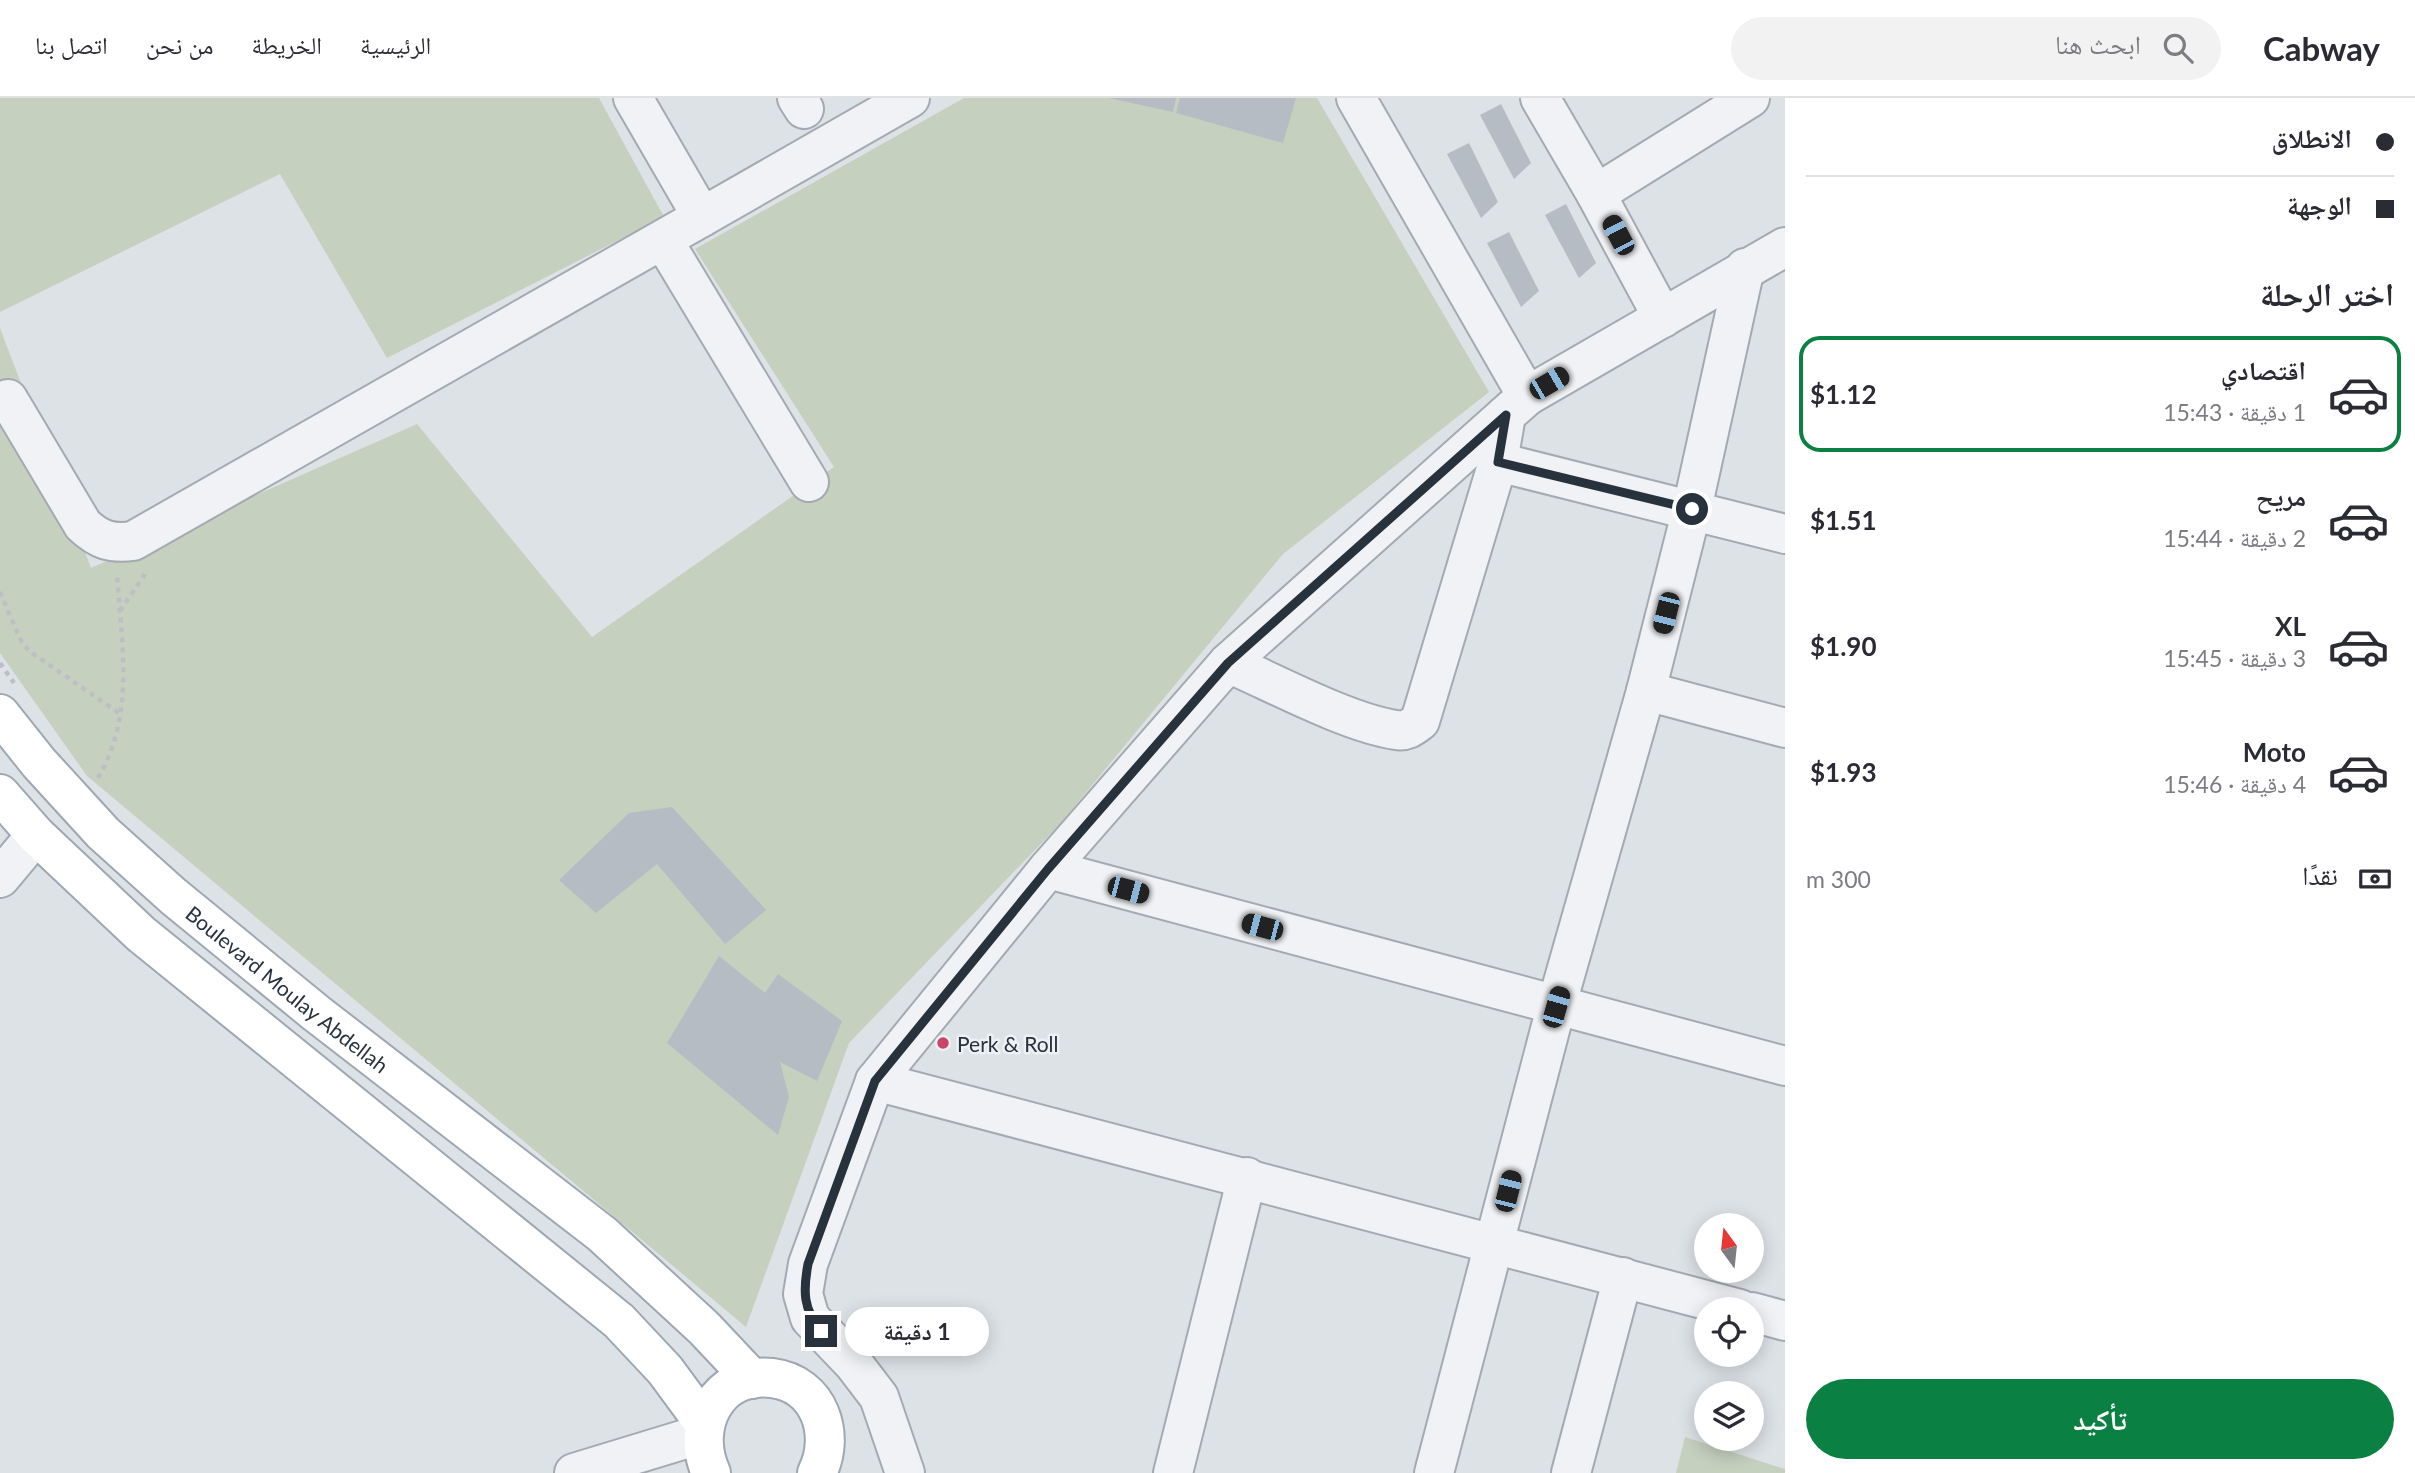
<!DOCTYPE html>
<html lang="ar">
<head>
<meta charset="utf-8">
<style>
	:root { --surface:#fff; --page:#f2f2f3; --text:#2b2b33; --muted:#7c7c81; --line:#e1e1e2; --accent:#0b8043 }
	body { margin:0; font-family:Lato,"Noto Naskh Arabic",sans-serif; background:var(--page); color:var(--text); direction:rtl; height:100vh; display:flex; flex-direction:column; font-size:26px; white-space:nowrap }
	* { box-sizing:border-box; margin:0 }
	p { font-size:23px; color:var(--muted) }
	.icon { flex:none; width:38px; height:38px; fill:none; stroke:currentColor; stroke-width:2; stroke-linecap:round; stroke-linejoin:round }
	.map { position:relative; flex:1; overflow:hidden; direction:ltr }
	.side { display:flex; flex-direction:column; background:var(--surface); width:630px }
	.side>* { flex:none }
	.banner { display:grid; align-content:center; height:154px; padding:0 21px; background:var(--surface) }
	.needle { width:46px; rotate:345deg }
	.tools { position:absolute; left:1694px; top:1115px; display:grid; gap:14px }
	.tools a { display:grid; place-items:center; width:70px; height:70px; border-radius:50%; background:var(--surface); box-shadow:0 4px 18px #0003; font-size:35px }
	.end { position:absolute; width:32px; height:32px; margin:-16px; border:9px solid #27323d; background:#fff; box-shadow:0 0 0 4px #fff }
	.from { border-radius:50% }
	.bubble { position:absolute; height:49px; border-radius:24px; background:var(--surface); box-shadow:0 4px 18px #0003; font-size:23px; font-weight:700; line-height:49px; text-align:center; direction:rtl }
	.car { position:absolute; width:21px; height:42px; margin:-21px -10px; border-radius:9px; box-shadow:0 0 5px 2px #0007; background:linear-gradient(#222 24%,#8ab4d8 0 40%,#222 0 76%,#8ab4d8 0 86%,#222 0) }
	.banner b { display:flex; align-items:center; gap:24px; height:66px; font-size:26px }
	.banner b+b { border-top:2px solid var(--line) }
	.banner i { width:18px; height:18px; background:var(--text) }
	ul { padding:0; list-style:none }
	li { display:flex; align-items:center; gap:21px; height:116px; margin:0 14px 10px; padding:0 7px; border:4px solid transparent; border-radius:21px }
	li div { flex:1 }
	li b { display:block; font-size:26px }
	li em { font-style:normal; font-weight:700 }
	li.current { border-color:var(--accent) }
	li>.icon { width:63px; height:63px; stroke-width:1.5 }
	h2 { padding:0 21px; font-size:32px; line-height:84px }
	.pay { display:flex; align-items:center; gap:18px; height:77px; padding:0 21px; font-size:26px }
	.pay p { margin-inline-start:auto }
	.cta { display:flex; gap:14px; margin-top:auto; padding:14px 21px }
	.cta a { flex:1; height:80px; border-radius:42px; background:var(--accent); color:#fff; font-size:28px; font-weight:700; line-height:80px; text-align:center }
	header { display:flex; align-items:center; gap:42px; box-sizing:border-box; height:98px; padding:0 35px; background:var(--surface); border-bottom:2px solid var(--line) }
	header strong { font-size:33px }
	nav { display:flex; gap:38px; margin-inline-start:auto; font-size:24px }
	.search { width:490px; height:63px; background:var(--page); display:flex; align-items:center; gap:18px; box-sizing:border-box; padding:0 24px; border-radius:38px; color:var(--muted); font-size:26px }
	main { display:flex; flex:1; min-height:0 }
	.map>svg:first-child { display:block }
	.green { fill:#c5d0bf }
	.building { fill:#b5bcc3 }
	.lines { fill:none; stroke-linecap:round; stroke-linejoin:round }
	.minor-casing { stroke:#a3aab1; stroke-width:42 }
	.major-casing { stroke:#9da8b2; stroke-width:42 }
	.path { stroke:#bcc0c5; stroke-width:4.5; stroke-dasharray:5 5; stroke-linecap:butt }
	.minor { stroke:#f0f2f5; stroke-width:38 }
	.major { stroke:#fff; stroke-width:38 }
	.route { stroke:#27323d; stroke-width:9 }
	.poi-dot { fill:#c94569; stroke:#edf1f4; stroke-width:2.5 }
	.labels { text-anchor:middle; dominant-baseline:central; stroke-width:5; stroke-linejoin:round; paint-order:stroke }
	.street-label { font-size:21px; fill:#27323d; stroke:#edf1f4 }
	.poi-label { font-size:21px; fill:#27323d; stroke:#edf1f4; text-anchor:start }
</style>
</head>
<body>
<header>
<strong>Cabway</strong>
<div class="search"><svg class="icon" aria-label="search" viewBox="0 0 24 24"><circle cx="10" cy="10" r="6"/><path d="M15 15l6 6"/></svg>ابحث هنا</div>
<nav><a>الرئيسية</a><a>الخريطة</a><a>من نحن</a><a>اتصل بنا</a></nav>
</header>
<main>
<section class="side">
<div class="banner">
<b><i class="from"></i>الانطلاق</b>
<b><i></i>الوجهة</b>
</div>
<h2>اختر الرحلة</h2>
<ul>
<li class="current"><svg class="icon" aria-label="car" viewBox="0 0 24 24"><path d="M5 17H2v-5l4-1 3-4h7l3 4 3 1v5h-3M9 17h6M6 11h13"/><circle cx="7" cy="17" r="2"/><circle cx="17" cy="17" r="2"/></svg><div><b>اقتصادي</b><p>1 دقيقة · 15:43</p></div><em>$1.12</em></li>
<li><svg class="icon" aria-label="car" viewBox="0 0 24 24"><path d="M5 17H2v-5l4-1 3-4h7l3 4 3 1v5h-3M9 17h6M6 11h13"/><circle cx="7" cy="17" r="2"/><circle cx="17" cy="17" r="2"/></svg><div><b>مريح</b><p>2 دقيقة · 15:44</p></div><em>$1.51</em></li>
<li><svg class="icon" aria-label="car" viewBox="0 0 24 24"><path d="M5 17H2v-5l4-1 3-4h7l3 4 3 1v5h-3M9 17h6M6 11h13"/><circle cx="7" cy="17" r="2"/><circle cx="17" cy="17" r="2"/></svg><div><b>XL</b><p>3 دقيقة · 15:45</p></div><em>$1.90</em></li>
<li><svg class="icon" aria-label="car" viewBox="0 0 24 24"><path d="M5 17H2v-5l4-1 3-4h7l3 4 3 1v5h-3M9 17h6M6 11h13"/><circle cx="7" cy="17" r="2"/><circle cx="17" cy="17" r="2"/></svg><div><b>Moto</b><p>4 دقيقة · 15:46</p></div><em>$1.93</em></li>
</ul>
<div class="pay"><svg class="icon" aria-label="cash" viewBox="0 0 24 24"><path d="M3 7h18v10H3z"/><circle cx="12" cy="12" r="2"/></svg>نقدًا<p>300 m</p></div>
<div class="cta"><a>تأكيد</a></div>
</section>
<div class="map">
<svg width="1785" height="1375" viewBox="0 0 1785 1375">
	<rect width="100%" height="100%" fill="#dde2e7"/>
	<g class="green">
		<path d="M0,0H599L664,119L387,260L280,76L0,214Z"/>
		<path d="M964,0H1317L1489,294L1283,456L1060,726L849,945L746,1229L87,678L0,555V230L91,470L417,326L592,539L834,369L695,151Z"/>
		<path d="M1685,1339L1785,1371V1375H1676Z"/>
	</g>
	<g class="building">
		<path d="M1109,0H1176L1173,14Z"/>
		<path d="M1180,0H1296L1283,45L1176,15Z"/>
		<path d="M1501,6L1531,65L1514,81L1480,17Z"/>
		<path d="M1469,45L1498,104L1481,120L1447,56Z"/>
		<path d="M1566,106L1596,165L1579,180L1545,117Z"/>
		<path d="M1509,134L1539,193L1521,209L1487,145Z"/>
		<path d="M672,709L766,812L725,846L657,766L596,815L559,782L629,715Z"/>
		<path d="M719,858L765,895L778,876L842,923L817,983L780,964L789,999L778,1037L667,945Z"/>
	</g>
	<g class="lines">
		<defs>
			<g id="minor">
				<path d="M633,0L702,119L910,0"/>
				<path d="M797,0L804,11"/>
				<path d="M1540,0L1596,96"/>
				<path d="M663,142L809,384"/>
				<path d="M1663,220L1596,96L1750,0"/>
				<path d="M1527,298L1785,149"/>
				<path d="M8,301L83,427C99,442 111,446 133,443L702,119"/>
				<path d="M1498,364L1785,436"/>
				<path d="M1228,565C1274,585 1348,625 1396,632C1406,634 1412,629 1420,623L1498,364L1506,317"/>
				<path d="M1646,593L1785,630"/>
				<path d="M1048,771L1785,968"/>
				<path d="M0,780L36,737"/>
				<path d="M875,983L1740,1211"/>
				<path d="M1752,1214L1785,1223"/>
				<path d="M574,1375L702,1336"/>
				<path d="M905,1375L879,1299L853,1265L810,1220L803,1196L808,1166L875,983L1048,771L1228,565L1527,298L1356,0"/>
				<path d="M1173,1375L1247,1079"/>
				<path d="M1434,1375L1556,909L1646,593L1692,411L1745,170"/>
				<path d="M1571,1375L1623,1179"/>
			</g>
			<g id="major">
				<path id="s1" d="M0,616L39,665L103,735L173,798L316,915L602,1136L704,1230L752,1281"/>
				<path d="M0,696L36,737L141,836L619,1223L665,1272L704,1325"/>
				<path d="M711,1375C690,1329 716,1274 772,1280C820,1286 836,1337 817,1375"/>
			</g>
		</defs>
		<use href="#minor" class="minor-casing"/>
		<use href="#major" class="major-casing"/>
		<g class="path">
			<path d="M0,494L21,543L29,553L122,617"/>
			<path d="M120,513L145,476"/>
			<path d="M0,565L14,585"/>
			<path d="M98,680C135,617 122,548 117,477"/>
		</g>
		<use href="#minor" class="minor"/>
		<use href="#major" class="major"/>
	</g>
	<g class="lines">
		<path class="route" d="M821,1233C803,1211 803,1193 808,1166L875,983L1048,771L1228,565L1506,317L1498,364L1692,411"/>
	</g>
	<circle class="poi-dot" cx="943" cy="945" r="7"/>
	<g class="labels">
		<g class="street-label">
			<text stroke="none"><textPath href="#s1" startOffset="399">Boulevard Moulay Abdellah</textPath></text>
		</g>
		<g class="poi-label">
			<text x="957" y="945">Perk &amp; Roll</text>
		</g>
	</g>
</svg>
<div class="tools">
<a><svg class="needle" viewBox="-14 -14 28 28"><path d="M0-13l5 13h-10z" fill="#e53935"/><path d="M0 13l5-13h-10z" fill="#7c7c81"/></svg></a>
<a><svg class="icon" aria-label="locate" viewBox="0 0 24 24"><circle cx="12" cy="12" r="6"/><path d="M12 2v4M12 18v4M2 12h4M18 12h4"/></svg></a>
<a><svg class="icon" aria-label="layers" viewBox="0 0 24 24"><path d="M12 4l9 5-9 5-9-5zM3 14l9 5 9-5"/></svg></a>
</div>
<i class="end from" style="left:1692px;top:411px"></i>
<i class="end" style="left:821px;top:1233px"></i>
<div class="bubble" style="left:845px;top:1209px;width:144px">1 دقيقة</div>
<i class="car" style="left:1618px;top:137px;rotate:332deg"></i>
<i class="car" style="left:1549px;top:285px;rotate:60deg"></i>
<i class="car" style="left:1666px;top:515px;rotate:194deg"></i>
<i class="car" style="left:1128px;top:792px;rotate:105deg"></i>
<i class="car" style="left:1262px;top:829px;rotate:285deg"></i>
<i class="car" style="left:1556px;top:909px;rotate:16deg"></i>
<i class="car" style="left:1508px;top:1093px;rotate:14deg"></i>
</div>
</main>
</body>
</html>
